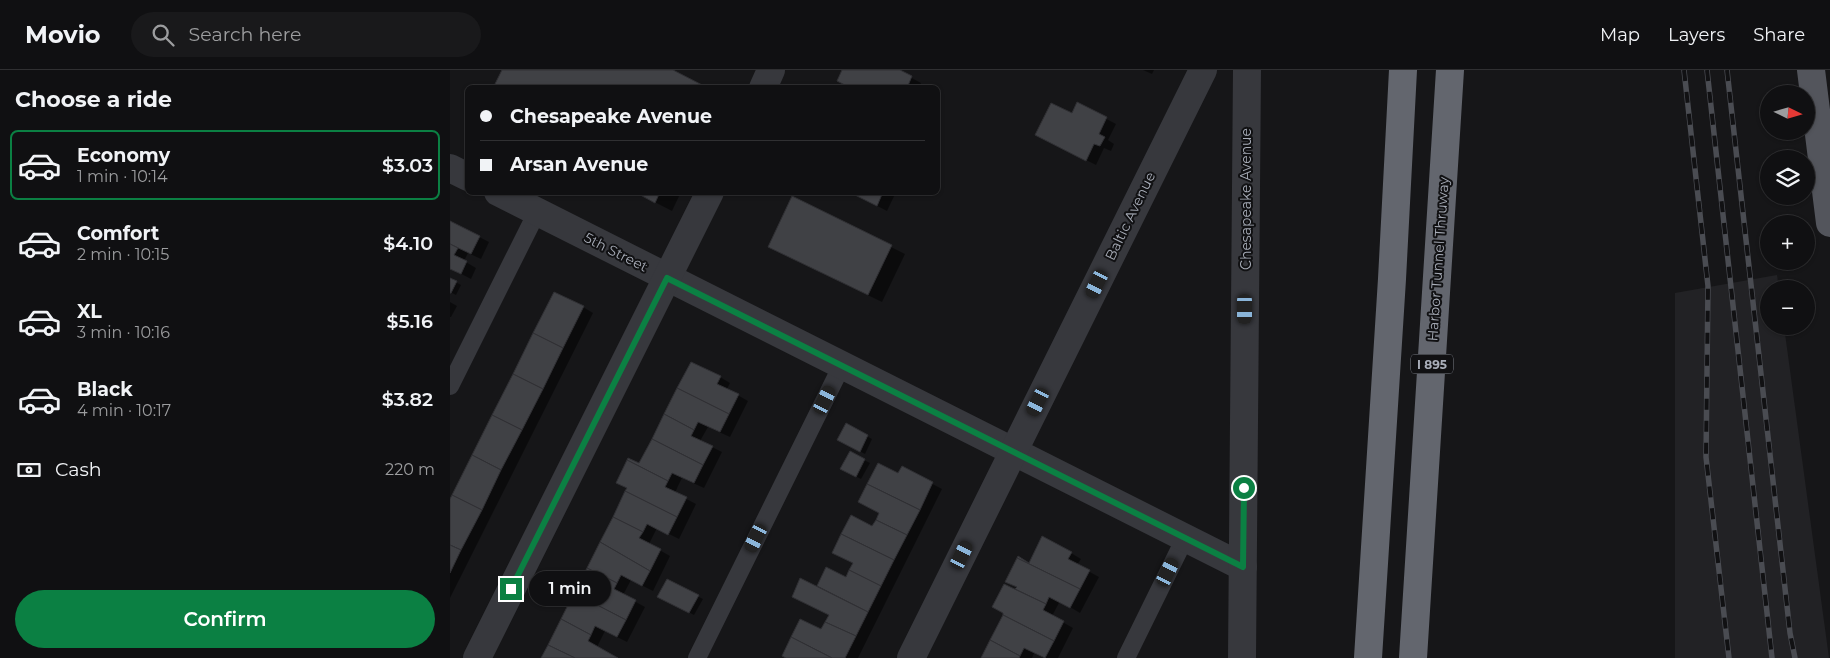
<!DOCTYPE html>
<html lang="en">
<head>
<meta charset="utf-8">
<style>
	:root { --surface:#101012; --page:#19191b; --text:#f1f3f6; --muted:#9c9d9f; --line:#303032; --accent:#0b8043 }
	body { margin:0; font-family:Montserrat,sans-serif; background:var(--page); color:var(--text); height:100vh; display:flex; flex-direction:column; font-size:19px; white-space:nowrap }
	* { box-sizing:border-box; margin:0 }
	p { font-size:16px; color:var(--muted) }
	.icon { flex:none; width:28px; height:28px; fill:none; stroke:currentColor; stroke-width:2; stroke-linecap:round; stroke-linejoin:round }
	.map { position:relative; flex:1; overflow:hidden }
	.sheet { display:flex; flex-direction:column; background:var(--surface); width:450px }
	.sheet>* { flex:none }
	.banner { position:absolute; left:15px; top:15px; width:475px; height:110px; border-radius:8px; box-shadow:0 1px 4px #0004,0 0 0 1px var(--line); display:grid; align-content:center; height:110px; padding:0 15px; background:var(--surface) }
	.needle { width:32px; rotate:95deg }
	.tools { position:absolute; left:1310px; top:15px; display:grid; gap:10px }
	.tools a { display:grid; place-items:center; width:55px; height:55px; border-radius:50%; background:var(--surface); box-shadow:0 1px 4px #0004,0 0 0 1px var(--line); font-size:25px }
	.end { position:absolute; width:22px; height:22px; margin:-11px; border:6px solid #0b8043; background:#fff; box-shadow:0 0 0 2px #fff }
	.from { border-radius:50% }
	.bubble { position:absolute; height:35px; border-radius:18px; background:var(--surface); box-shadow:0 1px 4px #0004,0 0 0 1px var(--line); font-size:16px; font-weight:600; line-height:35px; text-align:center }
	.car { position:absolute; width:15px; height:30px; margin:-15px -8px; border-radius:6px; box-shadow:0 0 4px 1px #0007; background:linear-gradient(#222 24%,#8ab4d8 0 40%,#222 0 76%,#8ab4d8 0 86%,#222 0) }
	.banner b { display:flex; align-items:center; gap:18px; height:48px; font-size:19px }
	.banner b+b { border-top:1px solid var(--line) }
	.banner i { width:12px; height:12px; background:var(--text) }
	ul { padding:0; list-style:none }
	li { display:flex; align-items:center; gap:15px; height:70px; margin:0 10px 8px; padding:0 5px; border:2px solid transparent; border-radius:8px }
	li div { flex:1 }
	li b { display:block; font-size:19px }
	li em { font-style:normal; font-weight:600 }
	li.active { border-color:var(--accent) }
	li>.icon { width:45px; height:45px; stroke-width:1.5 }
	h2 { padding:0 15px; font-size:22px; line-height:60px }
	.pay { display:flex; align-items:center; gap:12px; height:55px; padding:0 15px; font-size:19px }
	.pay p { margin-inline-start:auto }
	.action { display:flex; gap:10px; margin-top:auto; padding:10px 15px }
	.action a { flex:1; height:58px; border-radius:30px; background:var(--accent); color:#fff; font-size:20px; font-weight:600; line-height:58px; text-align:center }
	header { display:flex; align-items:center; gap:30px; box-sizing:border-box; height:70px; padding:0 25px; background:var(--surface); border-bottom:1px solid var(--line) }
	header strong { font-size:24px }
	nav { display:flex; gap:28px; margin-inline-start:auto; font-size:18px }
	.search { width:350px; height:45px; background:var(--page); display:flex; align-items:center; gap:12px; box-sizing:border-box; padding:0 18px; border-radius:28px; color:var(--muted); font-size:19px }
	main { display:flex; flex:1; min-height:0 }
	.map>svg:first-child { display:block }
	.built { fill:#222225 }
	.shadow { fill:#0007 }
	.building { fill:#404145; stroke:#303034 }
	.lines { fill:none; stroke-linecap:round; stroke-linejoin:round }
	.lane { stroke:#37383d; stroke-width:18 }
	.street { stroke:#37383d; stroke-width:28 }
	.primary { stroke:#53555c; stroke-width:28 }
	.highway { stroke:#63666e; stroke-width:28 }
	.rail-casing { stroke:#4a4c52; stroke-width:5.5 }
	.rail { stroke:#111113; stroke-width:4; stroke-dasharray:11; stroke-linecap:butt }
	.route { stroke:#0b8043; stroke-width:6 }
	.labels { text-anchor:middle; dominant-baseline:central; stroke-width:4; stroke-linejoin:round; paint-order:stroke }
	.shield { fill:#111113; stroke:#7b7e86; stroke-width:1 }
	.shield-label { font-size:12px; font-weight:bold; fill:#a8adb8 }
	.street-label { font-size:14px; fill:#a8adb8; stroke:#111113 }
</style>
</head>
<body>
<header>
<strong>Movio</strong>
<div class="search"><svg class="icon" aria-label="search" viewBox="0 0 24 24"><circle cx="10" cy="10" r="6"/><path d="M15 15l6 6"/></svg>Search here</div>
<nav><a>Map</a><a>Layers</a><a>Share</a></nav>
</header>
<main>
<section class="sheet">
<h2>Choose a ride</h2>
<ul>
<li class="active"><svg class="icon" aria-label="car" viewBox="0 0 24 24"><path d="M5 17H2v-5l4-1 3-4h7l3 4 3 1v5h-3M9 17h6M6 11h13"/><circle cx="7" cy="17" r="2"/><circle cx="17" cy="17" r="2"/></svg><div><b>Economy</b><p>1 min · 10:14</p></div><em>$3.03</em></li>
<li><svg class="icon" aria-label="car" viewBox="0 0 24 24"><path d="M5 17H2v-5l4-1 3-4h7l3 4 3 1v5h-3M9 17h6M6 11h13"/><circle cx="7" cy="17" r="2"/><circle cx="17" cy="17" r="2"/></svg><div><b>Comfort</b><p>2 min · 10:15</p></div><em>$4.10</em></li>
<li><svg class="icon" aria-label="car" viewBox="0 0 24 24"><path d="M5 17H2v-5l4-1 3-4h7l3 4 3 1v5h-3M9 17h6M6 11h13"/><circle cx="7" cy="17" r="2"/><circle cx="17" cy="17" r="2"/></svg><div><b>XL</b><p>3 min · 10:16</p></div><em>$5.16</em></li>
<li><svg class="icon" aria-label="car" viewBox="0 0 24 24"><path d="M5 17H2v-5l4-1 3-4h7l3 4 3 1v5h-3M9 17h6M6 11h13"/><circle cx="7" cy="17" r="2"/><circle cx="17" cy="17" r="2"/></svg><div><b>Black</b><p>4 min · 10:17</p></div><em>$3.82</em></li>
</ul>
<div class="pay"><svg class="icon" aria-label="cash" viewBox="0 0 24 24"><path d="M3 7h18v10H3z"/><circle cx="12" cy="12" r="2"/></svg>Cash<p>220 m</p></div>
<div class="action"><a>Confirm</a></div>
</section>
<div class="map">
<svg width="1380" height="588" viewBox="0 0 1380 588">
	<rect width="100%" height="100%" fill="#161618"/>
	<path class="built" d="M1327,205L1329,219H1319V256H1334L1379,588H1225V223Z"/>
	<g class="shadow">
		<path d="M394,0H447L471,13L469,18H398Z"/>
		<path d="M693,0H704L702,4Z"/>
		<path d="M628,34L666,54L658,70L664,74L661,81L654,78L646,95L596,70L622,44Z"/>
		<path d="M185,122H231L222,141Z"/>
		<path d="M400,122H446L437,141Z"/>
		<path d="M343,128L455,184L432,232L333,184Z"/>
		<path d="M0,152L39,172L31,189L18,183L14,191L26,198L21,209L0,198Z"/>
		<path d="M0,209L11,215L6,225L0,222Z"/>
		<path d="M0,232L7,236L1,247H0Z"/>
		<path d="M133,237L143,243L0,528V431Z"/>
		<path d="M270,307L280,313L277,319L298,331L280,367L258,357L250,371L272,382L254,418L232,408L228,416L225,423L246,434L229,469L207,458L199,474L220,486L203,521L181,510L173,525L195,537L177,572L155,561L147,577L166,588H93L190,395Z"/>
		<path d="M396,355L422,369L415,384L388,370Z"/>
		<path d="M400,383L420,393L411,409L391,399Z"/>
		<path d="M452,398L492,419L408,588H338L372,561L380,546L367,518L377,499L396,509Z"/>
		<path d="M621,483L631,489L627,495L649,507L630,543L610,531L602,546L623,558L608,588H594L584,583L582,588H533L579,494Z"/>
		<path d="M217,511L253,529L244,545L214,529Z"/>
	</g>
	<g class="building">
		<path d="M52,0H223L258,18H43Z"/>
		<path d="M392,0H450L462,6L457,18H396L395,17V15L387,11Z"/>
		<path d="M627,32L657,47L649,64L655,67L650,76L644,74L636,91L585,65L601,33L622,43Z"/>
		<path d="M185,122H210L205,133Z"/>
		<path d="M399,122H433L427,136Z"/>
		<path d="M342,126L442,175L418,225L318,177Z"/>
		<path d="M0,151L30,166L21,184L0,174Z"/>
		<path d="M0,174L8,178L4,185L17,191L11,204L0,199Z"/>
		<path d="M0,208L7,211L1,223H0Z"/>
		<path d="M104,222L134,236L113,278L83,263Z"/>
		<path d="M83,263L113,278L93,319L63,304Z"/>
		<path d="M241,292L271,306L267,314L289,324L279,344L227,318Z"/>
		<path d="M63,304L93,319L72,360L42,345Z"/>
		<path d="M227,318L279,344L270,362L248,352L244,360L214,344Z"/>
		<path d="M214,344L244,360L241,366L263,376L253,395L202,369Z"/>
		<path d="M42,345L72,360L51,400L22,385Z"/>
		<path d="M396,353L418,365L410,382L387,370Z"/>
		<path d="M202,369L253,395L244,413L222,403L218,411L177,390L178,388L189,393Z"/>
		<path d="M400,381L415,389L406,407L390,399Z"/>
		<path d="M22,385L51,400L32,440L2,425Z"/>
		<path d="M177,390L218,411L215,417L237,427L227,447L175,421L177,418L166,413Z"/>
		<path d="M428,393L448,403L452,396L483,412L470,440L417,414Z"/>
		<path d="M417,414L470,440L457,465L426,450L429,443L408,432Z"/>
		<path d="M175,421L227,447L218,465L197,454L193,462L163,447Z"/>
		<path d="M2,425L32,440L11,480L0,475V429Z"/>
		<path d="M401,445L422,456L426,450L457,465L444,490L391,464Z"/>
		<path d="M163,447L193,462L189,468L211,479L200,501L150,472Z"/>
		<path d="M391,464L444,490L431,516L399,500L403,493L382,483Z"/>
		<path d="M592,466L622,482L618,489L640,500L630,519L567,488L568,486L579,493Z"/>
		<path d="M150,472L200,501L192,516L171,505L167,513L137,498Z"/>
		<path d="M0,475L11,480L0,503Z"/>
		<path d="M567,488L630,519L620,538L599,527L596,534L565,519L567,517L555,512Z"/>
		<path d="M376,497L396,507L399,500L431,516L418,542L367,516Z"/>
		<path d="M137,498L167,513L164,519L186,530L176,550L124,523Z"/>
		<path d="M350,508L418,542L406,566L375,552L379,545L342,527Z"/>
		<path d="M217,509L249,525L239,543L207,527Z"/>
		<path d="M554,514L596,534L593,540L614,551L604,571L553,545V543L542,537Z"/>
		<path d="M124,523L176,550L167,567L145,556L141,565L111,549Z"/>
		<path d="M553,545L604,571L595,588L574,578L570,586L540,570Z"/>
		<path d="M111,549L141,565L138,571L168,588H125L98,575Z"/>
		<path d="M350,549L371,559L375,552L406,566L395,588H382L341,567Z"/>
		<path d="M341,567L382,588H336L332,586Z"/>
		<path d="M540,570L570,586L569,588H531Z"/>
		<path d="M98,575L125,588H91Z"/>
	</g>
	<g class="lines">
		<g class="lane">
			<path d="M0,316L87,142"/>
			<path d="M247,588L392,295"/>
			<path d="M676,588L735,468"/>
		</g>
		<g class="street">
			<path d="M313,18L321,0"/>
			<path d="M0,98L18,107"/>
			<path d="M48,122L793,497"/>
			<path d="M27,588L260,122"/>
			<path d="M461,588L753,0"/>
			<path d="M792,588L797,0"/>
		</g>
		<path class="primary" d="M1361,0L1380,153"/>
		<g class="highway">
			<path d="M918,588L942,209L953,0"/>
			<path d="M963,588L1000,0"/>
		</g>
		<defs>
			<g id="rail">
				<path d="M1234,0L1258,216L1256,387L1279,588"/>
				<path d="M1257,0L1322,588"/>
				<path d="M1277,0L1340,563L1345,588"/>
			</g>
		</defs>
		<use href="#rail" class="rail-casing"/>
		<use href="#rail" class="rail"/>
	</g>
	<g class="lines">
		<path class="route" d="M61,519L217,208L793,497L794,418"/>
	</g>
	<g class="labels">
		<rect class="shield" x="961" y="284.5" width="42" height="19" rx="4"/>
		<g class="shield-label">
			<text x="982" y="294">I 895</text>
		</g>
		<g class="street-label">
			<text transform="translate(796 129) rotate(-90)">Chesapeake Avenue</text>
			<text transform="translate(680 146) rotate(-64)">Baltic Avenue</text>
			<text transform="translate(166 182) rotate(27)">5th Street</text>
			<text transform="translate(988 189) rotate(-86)">Harbor Tunnel Thruway</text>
		</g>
	</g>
</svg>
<div class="tools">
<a><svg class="needle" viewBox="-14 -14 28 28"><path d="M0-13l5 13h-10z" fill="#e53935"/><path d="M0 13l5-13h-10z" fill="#9c9d9f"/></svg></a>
<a><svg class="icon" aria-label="layers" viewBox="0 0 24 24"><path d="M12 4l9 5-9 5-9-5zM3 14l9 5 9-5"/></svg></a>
<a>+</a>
<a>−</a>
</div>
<i class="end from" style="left:794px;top:418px"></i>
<i class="end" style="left:61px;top:519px"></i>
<div class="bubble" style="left:79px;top:501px;width:82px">1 min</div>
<i class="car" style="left:647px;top:214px;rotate:206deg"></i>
<i class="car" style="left:795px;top:239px;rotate:180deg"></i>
<i class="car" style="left:375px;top:330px;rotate:26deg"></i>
<i class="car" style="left:588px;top:332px;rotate:207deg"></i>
<i class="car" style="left:306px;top:468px;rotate:206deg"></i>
<i class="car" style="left:512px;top:485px;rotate:26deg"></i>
<i class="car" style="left:718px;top:502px;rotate:26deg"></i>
<div class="banner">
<b><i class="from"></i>Chesapeake Avenue</b>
<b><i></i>Arsan Avenue</b>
</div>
</div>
</main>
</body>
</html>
